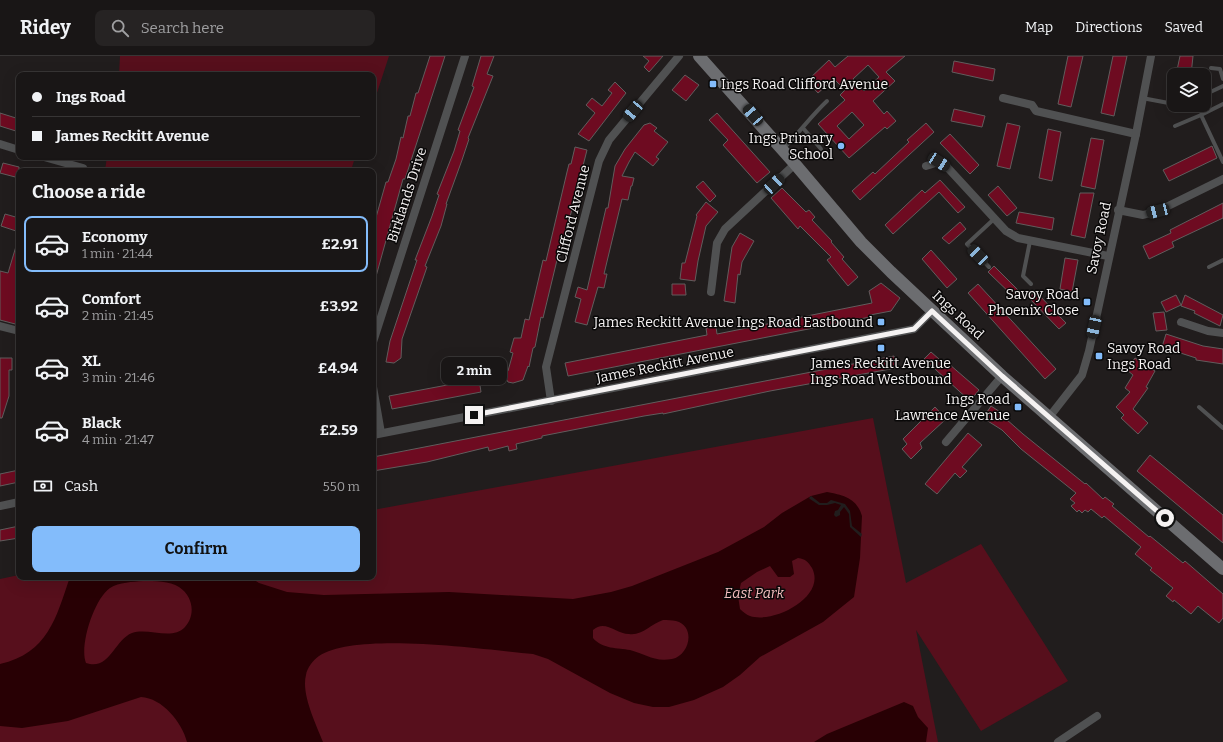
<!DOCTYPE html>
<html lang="en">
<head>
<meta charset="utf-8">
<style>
	:root { --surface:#191616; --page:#262323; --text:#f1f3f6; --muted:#9f9fa1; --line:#373535; --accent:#83bcfb }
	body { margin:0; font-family:Bitter,serif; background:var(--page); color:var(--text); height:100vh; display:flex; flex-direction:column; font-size:15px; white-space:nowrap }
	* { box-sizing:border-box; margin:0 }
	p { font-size:13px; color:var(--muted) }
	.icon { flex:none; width:22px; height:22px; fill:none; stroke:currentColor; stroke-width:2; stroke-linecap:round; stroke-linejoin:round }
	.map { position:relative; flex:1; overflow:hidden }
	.drawer { position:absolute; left:16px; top:112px; width:360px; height:412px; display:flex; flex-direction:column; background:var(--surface); border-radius:8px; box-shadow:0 4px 16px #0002,0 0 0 1px var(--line) }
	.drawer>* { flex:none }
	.top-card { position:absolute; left:16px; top:16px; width:360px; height:88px; border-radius:8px; box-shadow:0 4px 16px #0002,0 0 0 1px var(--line); display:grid; align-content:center; height:88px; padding:0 16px; background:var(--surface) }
	.tools { position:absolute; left:1167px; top:12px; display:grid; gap:8px }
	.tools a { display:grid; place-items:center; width:44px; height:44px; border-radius:8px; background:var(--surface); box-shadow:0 4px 16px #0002,0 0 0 1px var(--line); font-size:20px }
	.end { position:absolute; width:18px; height:18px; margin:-9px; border:5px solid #f5f2f2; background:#111; box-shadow:0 0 0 2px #111 }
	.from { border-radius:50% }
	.bubble { position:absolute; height:28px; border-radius:8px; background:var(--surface); box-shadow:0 4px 16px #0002,0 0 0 1px var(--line); font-size:13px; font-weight:700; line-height:28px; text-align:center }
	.car { position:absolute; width:12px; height:24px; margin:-12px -6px; border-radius:5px; box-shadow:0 0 3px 1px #0007; background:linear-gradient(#222 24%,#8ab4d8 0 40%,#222 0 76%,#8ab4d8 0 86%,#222 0) }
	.top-card b { display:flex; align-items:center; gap:14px; height:38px; font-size:15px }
	.top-card b+b { border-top:1px solid var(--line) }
	.top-card i { width:10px; height:10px; background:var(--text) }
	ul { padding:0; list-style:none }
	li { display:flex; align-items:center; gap:12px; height:56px; margin:0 8px 6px; padding:0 8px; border:2px solid transparent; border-radius:8px }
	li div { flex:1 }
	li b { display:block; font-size:15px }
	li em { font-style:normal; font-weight:700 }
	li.active { border-color:var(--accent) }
	li>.icon { width:36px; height:36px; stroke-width:1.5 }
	h2 { padding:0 16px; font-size:18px; line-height:48px }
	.pay { display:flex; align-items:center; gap:10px; height:44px; padding:0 16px; font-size:15px }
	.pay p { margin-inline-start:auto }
	.primary-button { display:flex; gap:8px; margin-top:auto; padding:8px 16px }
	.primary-button a { flex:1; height:46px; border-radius:8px; background:var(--accent); color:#111; font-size:16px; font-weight:700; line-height:46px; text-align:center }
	header { display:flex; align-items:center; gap:24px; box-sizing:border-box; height:56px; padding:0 20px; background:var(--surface); border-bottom:1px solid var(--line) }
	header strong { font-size:19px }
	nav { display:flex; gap:22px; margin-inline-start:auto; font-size:14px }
	.search { width:280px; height:36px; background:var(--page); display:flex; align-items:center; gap:10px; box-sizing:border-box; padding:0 14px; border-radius:8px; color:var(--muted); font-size:15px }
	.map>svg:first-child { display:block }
	.green { fill:#570f1c }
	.water { fill:#280004; fill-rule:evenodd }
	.pier { fill:#211d1d }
	.building { fill:#6e0b21; stroke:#615d5d; fill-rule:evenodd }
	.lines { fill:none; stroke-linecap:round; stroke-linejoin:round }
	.lane { stroke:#505152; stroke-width:4 }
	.street { stroke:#505152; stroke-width:8 }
	.secondary { stroke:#6c6d70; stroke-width:12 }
	.route { stroke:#f5f2f2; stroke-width:5 }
	.poi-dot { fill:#83bcfb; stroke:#090808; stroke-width:1.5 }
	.labels { text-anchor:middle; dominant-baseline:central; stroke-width:3; stroke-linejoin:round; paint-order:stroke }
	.poi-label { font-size:14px; fill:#f5f2f2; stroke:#090808; text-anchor:end }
	.street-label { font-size:14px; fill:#f5f2f2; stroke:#090808 }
	.park-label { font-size:14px; font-style:italic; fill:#f5bebf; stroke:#090808 }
</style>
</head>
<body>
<header>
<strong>Ridey</strong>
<div class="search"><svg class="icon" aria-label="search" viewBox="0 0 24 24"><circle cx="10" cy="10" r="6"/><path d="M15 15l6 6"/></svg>Search here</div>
<nav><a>Map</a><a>Directions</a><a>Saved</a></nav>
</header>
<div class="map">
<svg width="1223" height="686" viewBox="0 0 1223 686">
	<rect width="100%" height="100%" fill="#211d1d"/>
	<g class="green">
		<path d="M120,0H389L373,49V19H119Z"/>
		<path d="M107,101H355L351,115H108L105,114Z"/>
		<path d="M873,362L906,527L981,488L1068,625L981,675L916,574L938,686H0V523L19,519V521H373V454Z"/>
	</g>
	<g class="water">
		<path d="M827,436C843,439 857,442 862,460L860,502L854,541L823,566L760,601L740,619L723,631L694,644L669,651H653L634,647L610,637L548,603L533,598C486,594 357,575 319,600C313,604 307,612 306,619C301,638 316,668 323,686H187C182,666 162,642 141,641L68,665L22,672L0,670V608C48,597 56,562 70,521H250L259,527L287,536L324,539L449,536L573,543L611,536L632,530L718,496L764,471L782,457L811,440ZM798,502C806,503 808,506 812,512C827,541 773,568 750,560C747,559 743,556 740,553L738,540L741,527L757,516L770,510L778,521H790L794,518L792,505ZM143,525C154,525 170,525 179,531C193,540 196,559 185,571C172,585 148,571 132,577C114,584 110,615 86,607C79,590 94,543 110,532C119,526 133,526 143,525ZM663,564C667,564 672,564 676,565C696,570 690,599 672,603C653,606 646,598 630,594C618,592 602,593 593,582V574C605,563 616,578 629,578C642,580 651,568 663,564Z"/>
		<path d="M904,646L913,650L918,661L928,672L926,686H814L827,678Z"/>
	</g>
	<path class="pier" d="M811,440L820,447H827L831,444L845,448L850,455L852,470L862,478L861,481L850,471L849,458L844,451L840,456V459L836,461L834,459L835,455L838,454L841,449L835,447L827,449H819L810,443L809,442Z"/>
	<g class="building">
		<path d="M430,0H445L405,123H403L375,224L373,223V172L386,126H388L396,103L401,81L403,82L408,60H410L416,37H418Z"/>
		<path d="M481,0H494L487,18L493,20L468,82L469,83L462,104L446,148H447L441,170L425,210L427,211L402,283L401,302L394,307L386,306L390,285L417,204H415L432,160L439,139L437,138L454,95L460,75L458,74L474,31L472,30Z"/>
		<path d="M643,0H663L649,16L644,11L649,5Z"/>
		<path d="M848,0H905L886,16L895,25L873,45L884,58L887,55L896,65L887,73L885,71L849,102L818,68L845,44L840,39L845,34L834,23L818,37L807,25L829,4L835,11ZM868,9L879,21L864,35L853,23ZM852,56L864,69L849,83L837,70Z"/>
		<path d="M1068,0H1083L1071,51L1058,48Z"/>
		<path d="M1113,0H1127L1114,60L1101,57Z"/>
		<path d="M1180,0H1193L1191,19H1176Z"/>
		<path d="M954,5L995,13L993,25L952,16Z"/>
		<path d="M685,19L699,29L686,45L672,34Z"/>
		<path d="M615,26L626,37L589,85L578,78L595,57L586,49L592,42L602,50L612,37L608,34Z"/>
		<path d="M954,53L985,60L982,71L951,65Z"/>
		<path d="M0,57L19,63V76L0,70Z"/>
		<path d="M717,57L770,116L757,127L723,89L728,84L709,64Z"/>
		<path d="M650,67L657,72L654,75L668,86L656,101L659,103L653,110L635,96L629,106L622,120L634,122L632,130H631L628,144L622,143L604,218H607L604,232L598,231L587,269L575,266L581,243L575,241L578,231L587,234L606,152H608L615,110L625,93L644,69Z"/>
		<path d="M926,67L934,76L860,144L852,135L873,116L875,118L909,86L907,84Z"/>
		<path d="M1007,67L1020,70L1010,113L997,110Z"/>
		<path d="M1048,73L1061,76L1052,125L1039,122Z"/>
		<path d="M950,78L979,109L970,118L940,87Z"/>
		<path d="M1091,82L1104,84L1095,133L1081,130Z"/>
		<path d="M1212,90L1217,102L1169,125L1163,114Z"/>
		<path d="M575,91L587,94L559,204H557L543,262L541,261L535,291L533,292L529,311L528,310L523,324L513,327L508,326L500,312L508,315L513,297L510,296L514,282H521L525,263L529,264L543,204L546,205L567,116L569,108H571Z"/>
		<path d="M3,107L19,111V122L0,117Z"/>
		<path d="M940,124L965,151L958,157L939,136L893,178L885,169L922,134L925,137Z"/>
		<path d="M703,125L716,140L710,146L696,131Z"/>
		<path d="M998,130L1017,152L1007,160L988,139Z"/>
		<path d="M782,132L806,156L809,154L815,161L812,164L832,185L831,186L844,201L842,203L858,221L848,230L827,204L831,201L800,170L798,173L771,142Z"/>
		<path d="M1080,137H1094L1085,182L1071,179Z"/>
		<path d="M706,146L718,156L706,170L698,205L695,225L680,223L682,207H685L697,160L696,159Z"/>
		<path d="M1223,147V162L1172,186L1174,191L1149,203L1143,190L1171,177L1170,174Z"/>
		<path d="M1019,156L1054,162L1052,174L1016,167Z"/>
		<path d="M5,158L19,162V176L1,170Z"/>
		<path d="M960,166L966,173L949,188L942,182Z"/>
		<path d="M740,177L754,185L742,206L740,219L738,218L735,247L724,245L732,191Z"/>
		<path d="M17,187H19V269L0,264V215L8,217Z"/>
		<path d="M931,194L957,223L947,232L922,203Z"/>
		<path d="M1065,202L1078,204L1072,236L1060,233Z"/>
		<path d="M994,210L1023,239L1017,244L988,216Z"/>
		<path d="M881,227L900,242L891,255L870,259V261L568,320L565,307L707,279L706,272L716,271L717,278L872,247L869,235Z"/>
		<path d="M672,228H685L686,239H672Z"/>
		<path d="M978,228L1056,313L1045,323L968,237Z"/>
		<path d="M1035,235L1066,267L1059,273L1029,242Z"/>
		<path d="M1176,239L1181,249L1166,256L1161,246Z"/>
		<path d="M1185,239L1223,259L1220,270L1194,257L1195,255L1181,250Z"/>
		<path d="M1164,256L1167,274L1156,275L1153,257Z"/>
		<path d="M1166,278L1203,290L1223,293V308L1196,304V302L1162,291Z"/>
		<path d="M931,296L947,310L949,308L979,334L970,345L924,303Z"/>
		<path d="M894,300L896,312L770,335L663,358V357L644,360L542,380V382L516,388L517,393L509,395L508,390L489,395L488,391L427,406L373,415V401Z"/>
		<path d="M0,302H12V314H9V340L2,362H0Z"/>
		<path d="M1135,302L1155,315L1146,331L1148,332L1133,353L1148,367L1138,378L1121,362L1124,359L1116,351L1130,336L1125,332L1133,319L1127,314Z"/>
		<path d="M479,323L481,336L392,353L389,340Z"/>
		<path d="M991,350L1008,361L1006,363L1023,378L1085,428L1086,427L1103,443L1105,441L1114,448L1112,450L1149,481L1150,480L1183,507L1185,505L1223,538V562L1219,567L1198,550L1191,558L1174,544L1173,546L1166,540L1173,532L1150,514L1152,512L1135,498L1141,491L1104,460L1102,462L1091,453L1088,456L1085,454L1082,457L1079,454L1077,456L1071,450L1075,447L1070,443L1076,437L1021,393L1002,374L983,362Z"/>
		<path d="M935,351L946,363L920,387L922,392L911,403L902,393L907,388L903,383Z"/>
		<path d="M968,377L982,389L962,411L967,415L960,422L955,417L937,438L925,428Z"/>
		<path d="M1150,399L1223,459V487L1137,415Z"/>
		<path d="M19,414V426L0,430V418Z"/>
		<path d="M19,470V482L0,485V474Z"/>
	</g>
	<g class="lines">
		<g class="lane">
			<path d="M1211,12L1220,13L1223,23"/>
			<path d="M1204,39L1223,30"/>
			<path d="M1142,42L1174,48"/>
			<path d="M1201,59L1223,48"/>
			<path d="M1175,70L1201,59L1223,106"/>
			<path d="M803,72L821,93"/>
			<path d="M783,93C799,77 811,60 827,45"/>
			<path d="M1030,185L1023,220L1031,228"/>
			<path d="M989,211L967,188L994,163"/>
			<path d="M1209,211L1223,204"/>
			<path d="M1199,351L1223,372"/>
		</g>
		<g class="street">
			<path d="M1003,42L1032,49L1036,55L1136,78"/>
			<path d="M0,88L19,94"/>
			<path d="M44,101L83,112"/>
			<path d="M926,110L939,106L947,111L1006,175L1018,182L1108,200"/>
			<path d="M1118,154L1143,159L1158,155L1223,123"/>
			<path d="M711,236L717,187L725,173L795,108"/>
			<path d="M1181,266L1208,275L1223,277"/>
			<path d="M0,270L19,275"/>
			<path d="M373,286L465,0"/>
			<path d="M373,331L381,377"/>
			<path d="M551,345L546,311L599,105L609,84L679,0"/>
			<path d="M1050,360L1082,319L1089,295L1136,78L1151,0"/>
			<path d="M373,379L914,273L932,255"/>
			<path d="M946,386L1002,320"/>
			<path d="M0,450L19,446"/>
			<path d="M1058,686L1097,660"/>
		</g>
		<path class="secondary" d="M699,0L795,108L861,186L891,216L1002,320L1223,513"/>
	</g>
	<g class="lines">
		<path class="route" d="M474,359L914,273L932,255L1002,320L1165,462"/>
	</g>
	<g class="poi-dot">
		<rect x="709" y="24" width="8" height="8" rx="2"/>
		<circle cx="841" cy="90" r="4"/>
		<rect x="1083" y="242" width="8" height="8" rx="2"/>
		<rect x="877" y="262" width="8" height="8" rx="2"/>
		<rect x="877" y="288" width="8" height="8" rx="2"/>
		<rect x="1095" y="296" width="8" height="8" rx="2"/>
		<rect x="1014" y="347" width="8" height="8" rx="2"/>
	</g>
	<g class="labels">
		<g class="poi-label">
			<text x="721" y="28" text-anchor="start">Ings Road Clifford Avenue</text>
			<text x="833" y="82">Ings Primary<tspan x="833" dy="16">School</tspan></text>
			<text x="1079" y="238">Savoy Road<tspan x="1079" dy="16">Phoenix Close</tspan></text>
			<text x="873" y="266">James Reckitt Avenue Ings Road Eastbound</text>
			<text x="1107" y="292" text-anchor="start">Savoy Road<tspan x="1107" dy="16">Ings Road</tspan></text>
			<text x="881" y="307" text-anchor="middle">James Reckitt Avenue<tspan x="881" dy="16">Ings Road Westbound</tspan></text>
			<text x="1010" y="343">Ings Road<tspan x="1010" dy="16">Lawrence Avenue</tspan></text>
		</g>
		<g class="street-label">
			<text transform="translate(407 139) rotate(-72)">Birklands Drive</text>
			<text transform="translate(573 158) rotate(-76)">Clifford Avenue</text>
			<text transform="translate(1099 182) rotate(-78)">Savoy Road</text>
			<text transform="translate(958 259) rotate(43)">Ings Road</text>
			<text transform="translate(665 309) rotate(-11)">James Reckitt Avenue</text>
		</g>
		<g class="park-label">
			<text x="754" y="537">East Park</text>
		</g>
	</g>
</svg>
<div class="tools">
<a><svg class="icon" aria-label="layers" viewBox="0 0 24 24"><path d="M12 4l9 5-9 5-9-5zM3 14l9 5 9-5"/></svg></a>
</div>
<i class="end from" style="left:1165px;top:462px"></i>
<i class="end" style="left:474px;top:359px"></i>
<div class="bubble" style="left:441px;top:301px;width:66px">2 min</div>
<i class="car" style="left:633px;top:55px;rotate:220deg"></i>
<i class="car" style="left:753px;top:59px;rotate:319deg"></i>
<i class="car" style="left:939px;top:106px;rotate:123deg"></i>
<i class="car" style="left:774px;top:128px;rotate:47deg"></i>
<i class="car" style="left:1158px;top:155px;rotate:256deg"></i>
<i class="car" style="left:978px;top:199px;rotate:316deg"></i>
<i class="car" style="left:1094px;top:271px;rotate:192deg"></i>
<div class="top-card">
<b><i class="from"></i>Ings Road</b>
<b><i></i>James Reckitt Avenue</b>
</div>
<section class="drawer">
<h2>Choose a ride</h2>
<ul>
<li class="active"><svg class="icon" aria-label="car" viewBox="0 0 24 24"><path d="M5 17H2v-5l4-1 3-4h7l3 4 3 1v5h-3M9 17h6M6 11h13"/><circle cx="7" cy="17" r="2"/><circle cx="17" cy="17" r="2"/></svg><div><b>Economy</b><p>1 min · 21:44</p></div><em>£2.91</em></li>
<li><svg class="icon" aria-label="car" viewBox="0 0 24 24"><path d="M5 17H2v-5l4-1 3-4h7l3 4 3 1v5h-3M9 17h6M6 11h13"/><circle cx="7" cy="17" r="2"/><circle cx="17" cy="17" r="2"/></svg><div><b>Comfort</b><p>2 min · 21:45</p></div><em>£3.92</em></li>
<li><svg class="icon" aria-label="car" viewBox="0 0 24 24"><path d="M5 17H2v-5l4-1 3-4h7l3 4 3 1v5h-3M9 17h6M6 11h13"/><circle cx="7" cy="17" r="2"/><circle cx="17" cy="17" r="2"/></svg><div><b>XL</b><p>3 min · 21:46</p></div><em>£4.94</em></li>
<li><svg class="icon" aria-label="car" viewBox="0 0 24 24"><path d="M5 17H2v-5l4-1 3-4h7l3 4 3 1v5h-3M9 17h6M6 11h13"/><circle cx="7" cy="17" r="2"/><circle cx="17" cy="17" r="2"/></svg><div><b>Black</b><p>4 min · 21:47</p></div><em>£2.59</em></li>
</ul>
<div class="pay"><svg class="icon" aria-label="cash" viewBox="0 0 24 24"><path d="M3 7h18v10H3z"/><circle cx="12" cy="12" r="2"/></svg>Cash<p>550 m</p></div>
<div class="primary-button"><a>Confirm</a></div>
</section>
</div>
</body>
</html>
